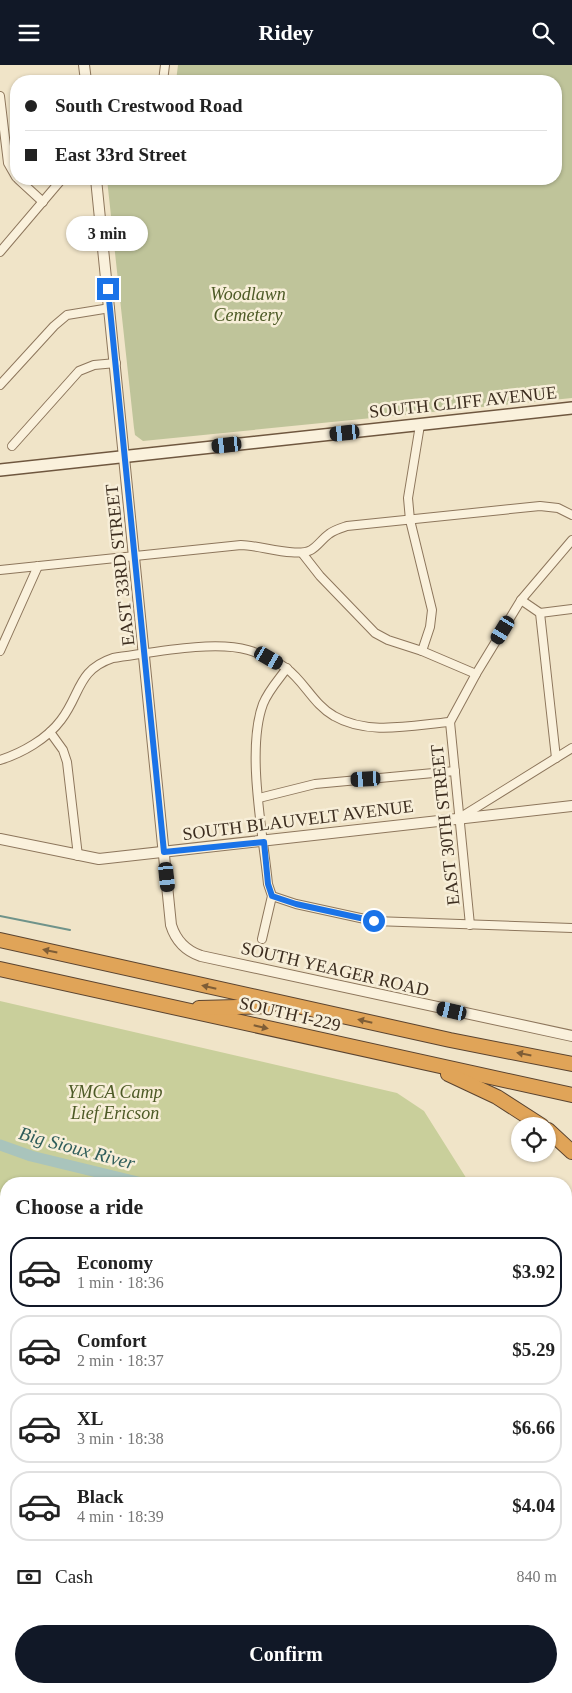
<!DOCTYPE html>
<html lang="en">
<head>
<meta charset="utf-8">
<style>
	:root { --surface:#fff; --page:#f2f2f2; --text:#222; --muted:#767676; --line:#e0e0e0; --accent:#111827 }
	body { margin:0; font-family:Georgia,serif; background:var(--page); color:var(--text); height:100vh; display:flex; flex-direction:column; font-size:19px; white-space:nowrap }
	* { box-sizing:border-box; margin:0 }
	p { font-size:16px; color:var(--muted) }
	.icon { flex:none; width:28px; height:28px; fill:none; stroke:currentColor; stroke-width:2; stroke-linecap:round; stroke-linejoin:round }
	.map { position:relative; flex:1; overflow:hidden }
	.sheet { position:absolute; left:0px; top:1112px; width:572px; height:516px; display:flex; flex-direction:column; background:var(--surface); border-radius:20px 20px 0 0; box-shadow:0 1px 4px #0004 }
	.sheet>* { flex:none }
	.banner { position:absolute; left:10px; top:10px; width:552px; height:110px; border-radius:20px; box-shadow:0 1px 4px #0004; display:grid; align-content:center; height:110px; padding:0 15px; background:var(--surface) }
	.controls { position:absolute; left:511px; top:1052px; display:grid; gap:10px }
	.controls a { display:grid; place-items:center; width:45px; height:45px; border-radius:50%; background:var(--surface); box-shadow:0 1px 4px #0004; font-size:25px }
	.end { position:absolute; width:22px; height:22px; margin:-11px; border:6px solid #1a73e8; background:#fff; box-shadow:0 0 0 2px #fff }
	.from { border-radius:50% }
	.bubble { position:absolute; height:35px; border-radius:18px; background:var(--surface); box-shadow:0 1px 4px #0004; font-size:16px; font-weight:800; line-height:35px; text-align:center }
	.car { position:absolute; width:15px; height:30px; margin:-15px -8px; border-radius:6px; box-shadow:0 0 4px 1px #0007; background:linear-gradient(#222 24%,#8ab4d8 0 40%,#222 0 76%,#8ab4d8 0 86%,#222 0) }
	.banner b { display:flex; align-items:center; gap:18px; height:48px; font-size:19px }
	.banner b+b { border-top:1px solid var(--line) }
	.banner i { width:12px; height:12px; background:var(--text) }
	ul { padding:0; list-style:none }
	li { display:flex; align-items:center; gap:15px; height:70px; margin:0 10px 8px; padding:0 5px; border:2px solid var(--line); border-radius:20px }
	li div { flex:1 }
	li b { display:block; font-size:19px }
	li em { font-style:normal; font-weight:800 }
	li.active { border-color:var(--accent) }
	li>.icon { width:45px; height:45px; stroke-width:1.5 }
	h2 { padding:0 15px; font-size:22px; line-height:60px }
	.pay { display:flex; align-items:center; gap:12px; height:55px; padding:0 15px; font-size:19px }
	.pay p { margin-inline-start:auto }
	.cta { display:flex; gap:10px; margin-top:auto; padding:10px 15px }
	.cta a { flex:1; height:58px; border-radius:30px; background:var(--accent); color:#fff; font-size:20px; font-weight:800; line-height:58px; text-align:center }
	header { display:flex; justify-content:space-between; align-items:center; height:65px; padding:0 15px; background:var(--accent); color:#fff; font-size:22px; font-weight:800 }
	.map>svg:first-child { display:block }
	.green { fill:#c9cf9b }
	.cemetery { fill:#bfc49a }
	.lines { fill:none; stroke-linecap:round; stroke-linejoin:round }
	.stream { stroke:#6f938a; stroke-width:2 }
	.river { stroke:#a9c4bc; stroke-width:11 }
	.minor-casing { stroke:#8d765c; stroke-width:10 }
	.tertiary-casing { stroke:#8d765c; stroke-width:12 }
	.secondary-casing { stroke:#6f573f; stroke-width:14 }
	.motorway-casing { stroke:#5b4430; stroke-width:16 }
	.minor { stroke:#faf1dc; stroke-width:8 }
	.tertiary { stroke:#faf1dc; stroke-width:10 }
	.secondary { stroke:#faf1dc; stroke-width:11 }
	.motorway { stroke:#e0a458; stroke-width:14 }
	.rail-casing { stroke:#3d2e20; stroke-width:4 }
	.rail { stroke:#f7eed8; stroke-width:2; stroke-dasharray:5.5; stroke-linecap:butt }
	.oneway { fill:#7e5d36 }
	.route { stroke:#1a73e8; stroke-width:6 }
	.labels { text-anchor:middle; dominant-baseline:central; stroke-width:5; stroke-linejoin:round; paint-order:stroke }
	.park-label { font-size:18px; font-style:italic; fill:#4d5a26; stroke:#f7eed8 }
	.street-label { font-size:18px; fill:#3d2e20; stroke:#f7eed8 }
	.water-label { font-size:19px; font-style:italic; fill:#2f5d5a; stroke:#f7eed8 }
</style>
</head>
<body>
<header><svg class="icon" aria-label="menu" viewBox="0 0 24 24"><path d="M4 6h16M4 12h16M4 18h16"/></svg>Ridey<svg class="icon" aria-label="search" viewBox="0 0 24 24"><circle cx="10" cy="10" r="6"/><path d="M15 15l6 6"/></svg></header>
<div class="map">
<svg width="572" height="1628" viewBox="0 0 572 1628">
	<rect width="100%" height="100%" fill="#f0e4c8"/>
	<g class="green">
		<path d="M0,936L397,1028L424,1046L470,1119H6V1505L0,1501Z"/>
		<path d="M566,1278L572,1287V1610L566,1608Z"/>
	</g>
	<path class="cemetery" d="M178,0H572V333L143,376L135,370L134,363L107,114H556V16H176Z"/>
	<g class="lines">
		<path class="stream" d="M0,851L70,865"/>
		<g class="river">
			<path d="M0,1080L31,1091L146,1119"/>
			<path d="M566,1466L572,1476"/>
		</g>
		<defs>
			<g id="minor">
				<path d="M163,16L165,0"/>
				<path d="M0,31L8,98L16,112"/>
				<path d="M18,114L43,137"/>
				<path d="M0,187L62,114"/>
				<path d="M0,320L54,261L67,250L110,243"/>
				<path d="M420,360L408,433L410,455L432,545L430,562L422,586"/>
				<path d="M12,381L79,306L94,300L116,298"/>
				<path d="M302,488L320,511L375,568L388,575L422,586L476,609"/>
				<path d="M0,505L241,480C259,480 297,493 311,485C318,481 322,474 329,469C334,465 341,463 347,461L540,441L558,443L572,450"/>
				<path d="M521,535L540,548L556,693"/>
				<path d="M540,548L572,544"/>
				<path d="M0,586L38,501"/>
				<path d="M450,657L476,609L521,535L572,475"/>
				<path d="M450,657L470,860"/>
				<path d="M50,667L63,685L67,697L78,791"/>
				<path d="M0,695C22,688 47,674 61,655C81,629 77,605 113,593C151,588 213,575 248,585C261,589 275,595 286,603C304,616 314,640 334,651C368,671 413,660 450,657"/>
				<path d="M259,733L315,719L455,706"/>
				<path d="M461,752L572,683"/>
				<path d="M272,831L296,839L374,856L572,863"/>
				<path d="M262,874L272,831L268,819C263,768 246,685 263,639C268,626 279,614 287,603"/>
				<path d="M0,1586L5,1606L0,1618"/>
				<path d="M246,1622L247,1628"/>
				<path d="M361,1622L362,1628"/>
				<path d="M546,1622L547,1628"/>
			</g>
			<g id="tertiary">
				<path d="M84,0L86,16"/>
				<path d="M96,114L171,860C176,876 186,886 201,891L572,971"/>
				<path d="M0,774L99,794L572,741"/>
			</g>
			<g id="secondary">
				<path d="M0,405L572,343"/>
				<path d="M566,1621L572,1623"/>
				<path d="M156,1628L166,1622"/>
			</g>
			<g id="motorway">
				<path d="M0,875L450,975L572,999"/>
				<path d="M0,904L572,1030"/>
				<path d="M199,943L270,941"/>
				<path d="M448,1009L497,1032L542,1061"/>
				<path d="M548,1065L572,1087"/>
			</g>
		</defs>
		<use href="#minor" class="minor-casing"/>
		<use href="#tertiary" class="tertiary-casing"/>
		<use href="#secondary" class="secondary-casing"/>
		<use href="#motorway" class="motorway-casing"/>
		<use href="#minor" class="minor"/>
		<use href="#tertiary" class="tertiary"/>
		<use href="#secondary" class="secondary"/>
		<use href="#motorway" class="motorway"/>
		<defs>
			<g id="rail">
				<path d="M566,1586L572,1587"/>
				<path d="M96,1628L103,1622"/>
			</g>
		</defs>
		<use href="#rail" class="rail-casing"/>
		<use href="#rail" class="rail"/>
	</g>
	<defs><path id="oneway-solid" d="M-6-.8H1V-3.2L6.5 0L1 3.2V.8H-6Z" transform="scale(1.25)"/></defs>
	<g class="oneway">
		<use href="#oneway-solid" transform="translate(50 886) rotate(-168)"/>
		<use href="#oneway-solid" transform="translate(209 922) rotate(-167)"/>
		<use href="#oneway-solid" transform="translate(365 956) rotate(-167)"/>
		<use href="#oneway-solid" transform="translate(261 962) rotate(13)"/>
		<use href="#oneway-solid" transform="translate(524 989) rotate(-169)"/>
	</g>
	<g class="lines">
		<path class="route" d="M108,224L164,787L264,777L268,819L272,831L296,839L374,856"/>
	</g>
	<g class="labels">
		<g class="park-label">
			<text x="248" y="229">Woodlawn<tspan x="248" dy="21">Cemetery</tspan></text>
			<text x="115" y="1027">YMCA Camp<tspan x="115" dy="21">Lief Ericson</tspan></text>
		</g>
		<g class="street-label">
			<text transform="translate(463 337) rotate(-6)">SOUTH CLIFF AVENUE</text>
			<text transform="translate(120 500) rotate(-96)">EAST 33RD STREET</text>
			<text transform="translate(298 755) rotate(-7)">SOUTH BLAUVELT AVENUE</text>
			<text transform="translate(445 760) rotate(-96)">EAST 30TH STREET</text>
			<text transform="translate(335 904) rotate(13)">SOUTH YEAGER ROAD</text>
			<text transform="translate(290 949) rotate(13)">SOUTH I-229</text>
		</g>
		<g class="water-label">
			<text transform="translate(77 1083) rotate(15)">Big Sioux River</text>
		</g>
	</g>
</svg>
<div class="controls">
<a><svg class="icon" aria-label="locate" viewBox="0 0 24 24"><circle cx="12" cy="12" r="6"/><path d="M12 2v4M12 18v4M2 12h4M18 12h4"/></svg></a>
</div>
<i class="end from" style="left:374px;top:856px"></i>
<i class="end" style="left:108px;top:224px"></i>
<div class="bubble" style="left:66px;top:151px;width:82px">3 min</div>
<i class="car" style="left:345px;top:368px;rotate:264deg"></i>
<i class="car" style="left:227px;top:380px;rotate:264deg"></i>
<i class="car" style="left:503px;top:565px;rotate:211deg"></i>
<i class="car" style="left:269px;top:593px;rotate:120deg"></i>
<i class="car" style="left:366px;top:714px;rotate:267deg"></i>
<i class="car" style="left:167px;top:812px;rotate:174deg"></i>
<i class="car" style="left:452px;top:946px;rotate:283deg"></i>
<div class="banner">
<b><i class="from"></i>South Crestwood Road</b>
<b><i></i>East 33rd Street</b>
</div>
<section class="sheet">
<h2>Choose a ride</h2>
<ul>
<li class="active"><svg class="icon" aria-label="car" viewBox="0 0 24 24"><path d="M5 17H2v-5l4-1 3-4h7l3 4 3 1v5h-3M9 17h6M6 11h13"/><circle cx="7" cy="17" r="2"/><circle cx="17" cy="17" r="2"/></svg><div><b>Economy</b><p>1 min · 18:36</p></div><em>$3.92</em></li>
<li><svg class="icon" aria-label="car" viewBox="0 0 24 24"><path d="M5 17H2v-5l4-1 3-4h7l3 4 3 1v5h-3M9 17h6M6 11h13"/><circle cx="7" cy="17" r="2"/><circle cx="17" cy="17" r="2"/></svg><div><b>Comfort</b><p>2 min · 18:37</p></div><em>$5.29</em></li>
<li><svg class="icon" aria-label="car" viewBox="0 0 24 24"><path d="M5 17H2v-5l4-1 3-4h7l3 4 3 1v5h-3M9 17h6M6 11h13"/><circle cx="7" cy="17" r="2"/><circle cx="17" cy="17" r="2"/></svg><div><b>XL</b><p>3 min · 18:38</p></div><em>$6.66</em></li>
<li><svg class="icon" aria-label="car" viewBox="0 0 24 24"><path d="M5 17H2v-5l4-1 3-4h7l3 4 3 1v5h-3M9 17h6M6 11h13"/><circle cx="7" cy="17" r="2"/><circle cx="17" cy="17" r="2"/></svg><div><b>Black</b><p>4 min · 18:39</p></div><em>$4.04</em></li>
</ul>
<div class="pay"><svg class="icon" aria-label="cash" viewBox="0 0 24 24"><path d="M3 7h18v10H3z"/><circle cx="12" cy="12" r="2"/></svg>Cash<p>840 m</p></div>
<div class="cta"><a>Confirm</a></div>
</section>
</div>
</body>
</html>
